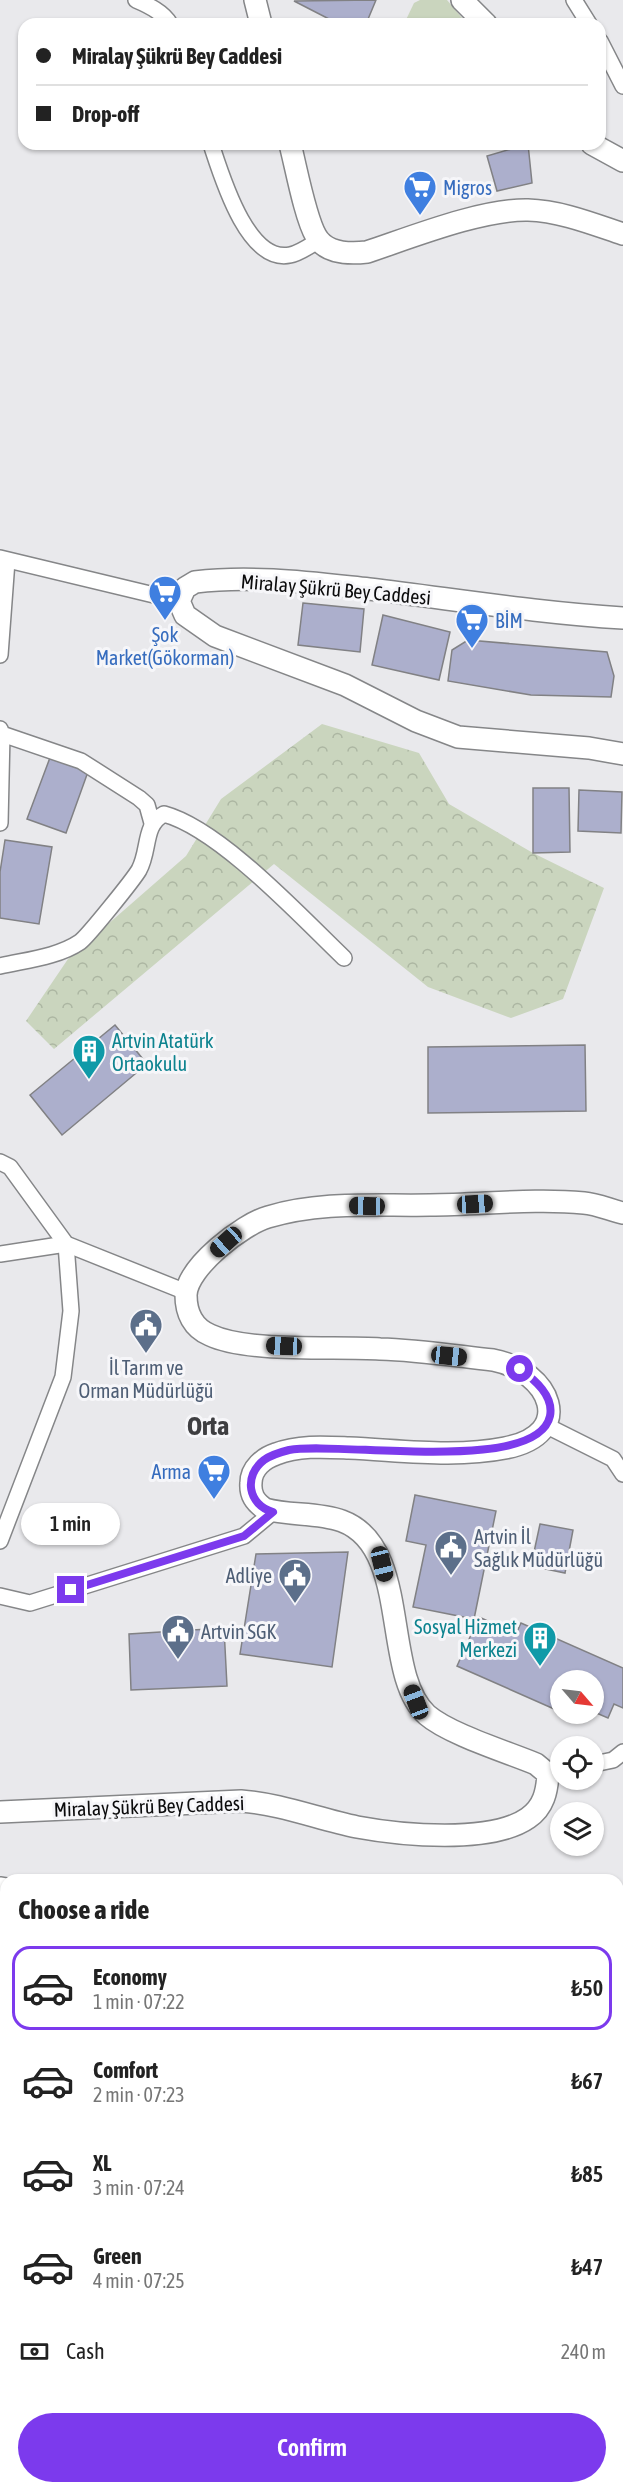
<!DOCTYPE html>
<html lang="en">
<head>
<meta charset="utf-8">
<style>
	:root { --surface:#fff; --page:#f2f2f2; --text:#222; --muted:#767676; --line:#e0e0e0; --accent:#7c3aed }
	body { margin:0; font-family:"Asap Condensed",sans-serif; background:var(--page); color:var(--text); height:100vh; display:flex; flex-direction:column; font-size:22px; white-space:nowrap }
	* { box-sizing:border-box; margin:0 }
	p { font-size:20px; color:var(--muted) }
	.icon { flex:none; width:33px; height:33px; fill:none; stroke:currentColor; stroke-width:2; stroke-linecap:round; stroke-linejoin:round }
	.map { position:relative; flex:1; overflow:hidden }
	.side { position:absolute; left:0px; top:1874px; width:624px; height:620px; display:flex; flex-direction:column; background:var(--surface); border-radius:18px 18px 0 0; box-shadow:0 2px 4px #0004 }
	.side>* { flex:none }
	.hud { position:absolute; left:18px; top:18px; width:588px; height:132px; border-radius:18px; box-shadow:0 2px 4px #0004; display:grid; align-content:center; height:132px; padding:0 18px; background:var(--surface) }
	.needle { width:39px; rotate:118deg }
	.tools { position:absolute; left:550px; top:1670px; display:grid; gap:12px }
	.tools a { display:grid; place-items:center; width:54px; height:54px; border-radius:50%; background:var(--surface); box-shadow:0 2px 4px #0004; font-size:30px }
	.end { position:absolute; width:27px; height:27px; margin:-14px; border:8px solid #7c3aed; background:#fff; box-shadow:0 0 0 3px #fff }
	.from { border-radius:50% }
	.bubble { position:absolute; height:42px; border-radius:21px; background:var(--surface); box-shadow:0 2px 4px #0004; font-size:20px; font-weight:600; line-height:42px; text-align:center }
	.car { position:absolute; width:18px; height:36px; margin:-18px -9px; border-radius:8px; box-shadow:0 0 4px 2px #0007; background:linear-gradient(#222 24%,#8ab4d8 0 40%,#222 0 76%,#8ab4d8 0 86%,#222 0) }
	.hud b { display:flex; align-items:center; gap:21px; height:57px; font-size:22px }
	.hud b+b { border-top:2px solid var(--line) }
	.hud i { width:15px; height:15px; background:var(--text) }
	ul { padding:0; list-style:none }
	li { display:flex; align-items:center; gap:18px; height:84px; margin:0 12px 9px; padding:0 6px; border:3px solid transparent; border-radius:18px }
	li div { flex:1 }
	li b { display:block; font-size:22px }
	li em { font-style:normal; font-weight:600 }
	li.current { border-color:var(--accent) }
	li>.icon { width:54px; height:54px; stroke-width:1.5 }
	h2 { padding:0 18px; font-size:27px; line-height:72px }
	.pay { display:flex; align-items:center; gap:15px; height:66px; padding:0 18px; font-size:22px }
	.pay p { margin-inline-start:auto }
	.action { display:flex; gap:12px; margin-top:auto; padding:12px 18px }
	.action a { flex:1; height:69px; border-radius:36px; background:var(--accent); color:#fff; font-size:24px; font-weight:600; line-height:69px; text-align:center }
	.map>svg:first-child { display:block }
	.forest { fill:url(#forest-crowns) }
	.park { fill:#cad5be }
	.building { fill:#acafcc; stroke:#818184; stroke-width:1.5 }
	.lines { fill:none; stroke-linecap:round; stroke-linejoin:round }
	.street-casing { stroke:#858688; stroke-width:18 }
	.secondary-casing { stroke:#858688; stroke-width:24 }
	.street { stroke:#fff; stroke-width:15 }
	.secondary { stroke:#fff; stroke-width:21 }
	.route { stroke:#7c3aed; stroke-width:8 }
	.labels { text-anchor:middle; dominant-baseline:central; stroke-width:6; stroke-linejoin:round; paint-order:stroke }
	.shop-label { font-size:20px; fill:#366cbe; stroke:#f6f6f9; text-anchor:start }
	.street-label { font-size:20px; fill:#0b0b0c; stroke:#f6f6f9 }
	.culture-label { font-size:20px; fill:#0d838f; stroke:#f6f6f9; text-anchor:start }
	.service-label { font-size:20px; fill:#4e5e75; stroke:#f6f6f9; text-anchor:start }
	.district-label { font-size:26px; font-weight:bold; fill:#3e3e41; stroke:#f6f6f9 }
</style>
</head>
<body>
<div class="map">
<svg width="623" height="2492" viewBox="0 0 623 2492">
	<defs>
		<pattern id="forest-crowns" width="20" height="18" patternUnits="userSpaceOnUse" patternTransform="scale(1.5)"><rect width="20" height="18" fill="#cad5be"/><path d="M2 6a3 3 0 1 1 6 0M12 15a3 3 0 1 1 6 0" fill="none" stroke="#acb6a2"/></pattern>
	</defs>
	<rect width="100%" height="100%" fill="#e9e9ec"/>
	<path class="forest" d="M322,724L419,753L449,804L533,853L604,888L563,999L511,1018L428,987L274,864L54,1049L26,1021L68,959L186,856L221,799Z"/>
	<path class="park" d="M420,0H447L467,24H404L414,3Z"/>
	<g class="building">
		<path d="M376,0L366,24H347L329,19L294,1Z"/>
		<path d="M528,144L532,183L497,191L487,156Z"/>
		<path d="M303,603L364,609L360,652L298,645Z"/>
		<path d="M383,615L450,632L439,680L372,665Z"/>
		<path d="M468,640L607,652L614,676L611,697L531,695L448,681L452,650Z"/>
		<path d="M51,755L89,769L66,833L27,819Z"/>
		<path d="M533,788H569L570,852L533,853Z"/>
		<path d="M579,790L622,792L621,833L578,831Z"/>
		<path d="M5,840L52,847L39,924L0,918V872Z"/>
		<path d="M115,1025L147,1064L62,1135L30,1095Z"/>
		<path d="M585,1045L586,1111L428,1113V1047Z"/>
		<path d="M415,1495L496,1511L474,1619L413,1607L426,1545L406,1541Z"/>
		<path d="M540,1524L573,1530L565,1573L531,1566Z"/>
		<path d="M348,1552L332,1667L240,1654L256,1554Z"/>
		<path d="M479,1617L516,1634L521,1623L623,1668V1708L614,1704L608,1718L594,1712V1680H561V1712L457,1666Z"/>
		<path d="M224,1628L227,1686L131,1690L129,1634Z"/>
	</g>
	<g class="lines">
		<defs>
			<g id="street">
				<path d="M136,0C148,5 163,12 170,24"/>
				<path d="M574,0L589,24"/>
				<path d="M600,41L623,86"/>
				<path d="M211,144C221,174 247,264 290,255C300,253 311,245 319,240"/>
				<path d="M0,558L179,601"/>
				<path d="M0,655L7,561"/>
				<path d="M0,729L2,734L81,761L139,798L147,805L152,823"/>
				<path d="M0,734H2L0,823"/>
				<path d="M0,966C26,960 58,957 80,942C88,936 133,880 139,870C150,850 143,825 164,814C220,829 301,917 344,958"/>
				<path d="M0,1162L10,1167L66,1244L186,1292"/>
				<path d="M0,1254L66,1244L71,1311L63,1377L0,1541"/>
				<path d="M547,1426L613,1459L623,1474"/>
				<path d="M0,1596L30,1603L244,1536L273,1512"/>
				<path d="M594,1764L613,1760L623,1752"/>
				<path d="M0,1885L6,1886"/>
				<path d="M0,2024H6"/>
				<path d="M618,2156L623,2154"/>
				<path d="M18,2492L21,2487"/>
				<path d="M459,2492L467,2487"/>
			</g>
			<g id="secondary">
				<path d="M255,0L261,24"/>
				<path d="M462,0L486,24"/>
				<path d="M290,144C296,167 305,217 316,236C326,254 350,254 367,252C412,237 482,209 528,210C561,211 593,224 623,234"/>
				<path d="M592,144L623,161"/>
				<path d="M623,618C538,613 453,599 369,589C312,583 253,575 195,582L185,588L179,601L185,615L215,636L345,685L416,721L458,737L589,748L623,754"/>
				<path d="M0,1812L241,1801C281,1804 318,1819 357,1827C400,1835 491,1844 528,1818C544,1807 547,1791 548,1774L536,1764C507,1752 449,1734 427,1715C381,1674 412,1547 342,1521C317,1512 290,1516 265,1509C255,1502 250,1495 251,1483C251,1468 264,1458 276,1454C299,1445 326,1447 349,1448C399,1450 455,1458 505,1448C578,1434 550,1371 493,1360C456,1356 418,1350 380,1349C335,1346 248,1353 210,1335C193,1328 186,1313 186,1295C187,1267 243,1224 268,1217C321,1201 375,1206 430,1205C481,1205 533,1198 584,1203C597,1204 610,1210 623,1213"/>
				<path d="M618,2400L623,2398"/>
				<path d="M371,2492L381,2487"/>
			</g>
		</defs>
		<use href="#street" class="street-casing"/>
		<use href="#secondary" class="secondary-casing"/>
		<use href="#street" class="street"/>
		<use href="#secondary" class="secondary"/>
	</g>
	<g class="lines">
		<path class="route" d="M71,1590L244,1536L273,1512C248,1505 243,1476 264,1460C271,1455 281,1452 289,1450C339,1441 537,1475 550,1416C554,1396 535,1380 520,1369"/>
	</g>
	<defs>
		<symbol id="supermarket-pin" viewBox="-11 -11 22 30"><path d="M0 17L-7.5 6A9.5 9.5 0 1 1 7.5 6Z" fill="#3f7fe0" stroke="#f6f6f9"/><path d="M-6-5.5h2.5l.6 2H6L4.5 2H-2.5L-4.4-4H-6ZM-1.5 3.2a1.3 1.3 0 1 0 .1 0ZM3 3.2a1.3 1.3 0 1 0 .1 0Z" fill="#fff"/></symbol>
		<symbol id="building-pin" viewBox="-11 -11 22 30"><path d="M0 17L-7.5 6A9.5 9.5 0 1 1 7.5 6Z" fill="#0f9aa8" stroke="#f6f6f9"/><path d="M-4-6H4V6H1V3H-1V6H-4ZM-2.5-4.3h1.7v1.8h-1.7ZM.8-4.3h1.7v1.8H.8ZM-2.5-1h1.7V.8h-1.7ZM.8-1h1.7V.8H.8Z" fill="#fff"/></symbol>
		<symbol id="civic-pin" viewBox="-11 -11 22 30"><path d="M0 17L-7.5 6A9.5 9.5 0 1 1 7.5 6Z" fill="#5c6f8a" stroke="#f6f6f9"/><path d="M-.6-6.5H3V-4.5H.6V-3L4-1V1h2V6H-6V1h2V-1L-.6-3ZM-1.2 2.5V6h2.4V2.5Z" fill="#fff"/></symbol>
	</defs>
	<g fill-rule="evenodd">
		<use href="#supermarket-pin" x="401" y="168" width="38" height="52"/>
		<use href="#supermarket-pin" x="146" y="573" width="38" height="52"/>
		<use href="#supermarket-pin" x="453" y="601" width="38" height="52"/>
		<use href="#building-pin" x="70" y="1032" width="38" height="52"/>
		<use href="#civic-pin" x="127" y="1306" width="38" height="52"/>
		<use href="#supermarket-pin" x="195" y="1452" width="38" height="52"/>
		<use href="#civic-pin" x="432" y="1528" width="38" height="52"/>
		<use href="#civic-pin" x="276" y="1556" width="38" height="52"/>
		<use href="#civic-pin" x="159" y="1612" width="38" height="52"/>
		<use href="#building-pin" x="521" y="1619" width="38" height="52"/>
	</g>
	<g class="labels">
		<g class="shop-label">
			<text x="443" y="187">Migros</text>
			<text x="495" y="620">BİM</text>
			<text x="165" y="634" text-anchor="middle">Şok<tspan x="165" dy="23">Market(Gökorman)</tspan></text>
			<text x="191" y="1471" text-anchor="end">Arma</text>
		</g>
		<g class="street-label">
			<text transform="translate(336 589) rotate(5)">Miralay Şükrü Bey Caddesi</text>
			<text transform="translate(149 1806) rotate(-2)">Miralay Şükrü Bey Caddesi</text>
		</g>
		<g class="culture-label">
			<text x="112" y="1040">Artvin Atatürk<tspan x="112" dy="23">Ortaokulu</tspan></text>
			<text x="517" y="1626" text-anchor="end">Sosyal Hizmet<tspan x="517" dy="23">Merkezi</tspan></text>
		</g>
		<g class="service-label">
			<text x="146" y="1367" text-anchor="middle">İl Tarım ve<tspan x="146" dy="23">Orman Müdürlüğü</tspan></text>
			<text x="474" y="1536">Artvin İl<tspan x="474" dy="23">Sağlık Müdürlüğü</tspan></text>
			<text x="272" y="1575" text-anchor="end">Adliye</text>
			<text x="201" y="1631">Artvin SGK</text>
		</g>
		<g class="district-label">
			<text x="208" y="1426">Orta</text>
		</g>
	</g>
</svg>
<div class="tools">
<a><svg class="needle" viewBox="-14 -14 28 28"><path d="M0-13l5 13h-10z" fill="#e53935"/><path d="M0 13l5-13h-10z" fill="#767676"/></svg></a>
<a><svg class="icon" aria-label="locate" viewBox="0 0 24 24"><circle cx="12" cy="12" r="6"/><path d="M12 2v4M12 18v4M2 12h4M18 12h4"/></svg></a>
<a><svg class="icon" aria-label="layers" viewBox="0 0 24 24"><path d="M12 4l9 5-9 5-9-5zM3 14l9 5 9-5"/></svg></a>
</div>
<i class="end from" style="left:520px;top:1369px"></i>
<i class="end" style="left:71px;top:1590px"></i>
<div class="bubble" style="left:21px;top:1503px;width:99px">1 min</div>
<i class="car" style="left:475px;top:1204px;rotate:87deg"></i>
<i class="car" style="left:367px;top:1206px;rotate:271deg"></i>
<i class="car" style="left:226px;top:1242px;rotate:228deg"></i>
<i class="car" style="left:284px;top:1346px;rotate:272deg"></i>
<i class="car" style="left:449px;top:1356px;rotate:96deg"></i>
<i class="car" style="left:382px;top:1564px;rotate:166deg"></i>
<i class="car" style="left:416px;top:1702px;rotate:339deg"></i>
<div class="hud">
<b><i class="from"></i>Miralay Şükrü Bey Caddesi</b>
<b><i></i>Drop-off</b>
</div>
<section class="side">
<h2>Choose a ride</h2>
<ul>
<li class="current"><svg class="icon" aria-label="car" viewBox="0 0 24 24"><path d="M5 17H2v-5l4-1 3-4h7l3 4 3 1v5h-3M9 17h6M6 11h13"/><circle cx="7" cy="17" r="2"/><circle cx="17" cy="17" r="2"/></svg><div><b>Economy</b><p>1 min · 07:22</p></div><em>₺50</em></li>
<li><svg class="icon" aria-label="car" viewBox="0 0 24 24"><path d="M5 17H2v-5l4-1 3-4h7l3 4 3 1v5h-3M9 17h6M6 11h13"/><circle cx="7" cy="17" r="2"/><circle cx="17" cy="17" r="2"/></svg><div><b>Comfort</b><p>2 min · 07:23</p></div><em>₺67</em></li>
<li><svg class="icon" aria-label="car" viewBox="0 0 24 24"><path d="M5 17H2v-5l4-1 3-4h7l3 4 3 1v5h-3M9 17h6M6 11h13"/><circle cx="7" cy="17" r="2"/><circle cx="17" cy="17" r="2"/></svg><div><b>XL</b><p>3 min · 07:24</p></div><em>₺85</em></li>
<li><svg class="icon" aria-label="car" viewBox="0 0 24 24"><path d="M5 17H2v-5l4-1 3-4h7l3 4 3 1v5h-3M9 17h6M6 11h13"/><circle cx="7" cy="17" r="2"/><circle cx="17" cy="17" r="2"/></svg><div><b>Green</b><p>4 min · 07:25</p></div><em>₺47</em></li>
</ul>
<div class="pay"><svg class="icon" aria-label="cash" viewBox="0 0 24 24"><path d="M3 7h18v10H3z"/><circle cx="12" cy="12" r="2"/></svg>Cash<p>240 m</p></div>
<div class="action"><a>Confirm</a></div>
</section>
</div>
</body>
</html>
